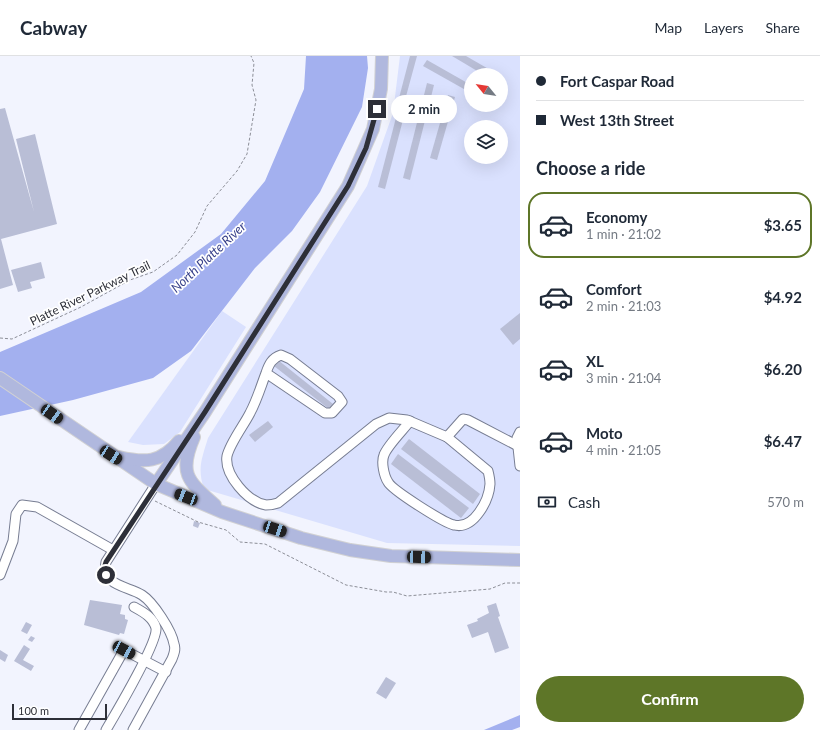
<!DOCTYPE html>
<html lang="en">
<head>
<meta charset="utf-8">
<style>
	:root { --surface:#fff; --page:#f2f2f3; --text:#1f2937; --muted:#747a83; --line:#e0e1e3; --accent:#5e7628 }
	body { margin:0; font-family:Lato,sans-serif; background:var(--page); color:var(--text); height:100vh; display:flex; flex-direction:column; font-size:15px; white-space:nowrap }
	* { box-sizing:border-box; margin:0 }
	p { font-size:13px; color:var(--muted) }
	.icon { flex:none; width:22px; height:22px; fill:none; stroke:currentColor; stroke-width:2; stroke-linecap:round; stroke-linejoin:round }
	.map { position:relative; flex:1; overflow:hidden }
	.panel { display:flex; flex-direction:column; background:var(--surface); width:300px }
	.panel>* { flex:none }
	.hud { display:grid; align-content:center; height:88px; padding:0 16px; background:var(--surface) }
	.needle { width:26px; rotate:300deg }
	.fabs { position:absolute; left:464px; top:12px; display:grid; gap:8px }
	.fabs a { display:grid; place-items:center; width:44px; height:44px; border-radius:50%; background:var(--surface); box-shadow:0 4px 16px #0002; font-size:20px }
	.scale { position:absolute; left:12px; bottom:10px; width:95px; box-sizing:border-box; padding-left:4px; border:2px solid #2d2f38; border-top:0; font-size:11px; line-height:14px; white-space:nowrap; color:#2d2f38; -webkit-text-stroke:3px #fff; paint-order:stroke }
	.end { position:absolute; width:18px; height:18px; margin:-9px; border:5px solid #2d2f38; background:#fff; box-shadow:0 0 0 2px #fff }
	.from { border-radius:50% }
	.bubble { position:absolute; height:28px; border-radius:14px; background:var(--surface); box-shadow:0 4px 16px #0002; font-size:13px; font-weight:700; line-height:28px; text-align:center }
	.car { position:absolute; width:12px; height:24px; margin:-12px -6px; border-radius:5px; box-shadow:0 0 3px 1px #0007; background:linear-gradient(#222 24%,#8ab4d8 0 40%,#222 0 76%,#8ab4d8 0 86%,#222 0) }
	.hud b { display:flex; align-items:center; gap:14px; height:38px; font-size:15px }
	.hud b+b { border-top:1px solid var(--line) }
	.hud i { width:10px; height:10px; background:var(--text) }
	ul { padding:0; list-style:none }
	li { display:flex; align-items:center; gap:12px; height:66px; margin:0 8px 6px; padding:0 8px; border:2px solid transparent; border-radius:16px }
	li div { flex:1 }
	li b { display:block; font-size:15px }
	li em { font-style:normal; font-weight:700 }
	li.selected { border-color:var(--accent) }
	li>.icon { width:36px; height:36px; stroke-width:1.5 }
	h2 { padding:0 16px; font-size:18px; line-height:48px }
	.pay { display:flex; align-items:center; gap:10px; height:44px; padding:0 16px; font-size:15px }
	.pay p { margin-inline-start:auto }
	.cta { display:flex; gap:8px; margin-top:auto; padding:8px 16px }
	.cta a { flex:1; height:46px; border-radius:24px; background:var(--accent); color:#fff; font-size:16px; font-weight:700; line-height:46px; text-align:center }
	header { display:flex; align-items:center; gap:24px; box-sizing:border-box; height:56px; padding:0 20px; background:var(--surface); border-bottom:1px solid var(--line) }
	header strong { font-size:19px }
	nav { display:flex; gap:22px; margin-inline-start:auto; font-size:14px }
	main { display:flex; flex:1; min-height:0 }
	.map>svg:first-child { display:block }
	.green { fill:#dae1fe; fill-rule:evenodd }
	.water { fill:#a3b0ef }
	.building { fill:#b9bed6 }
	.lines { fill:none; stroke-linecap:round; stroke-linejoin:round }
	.minor-casing { stroke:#777d92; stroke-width:11 }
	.major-casing { stroke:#d1d1d3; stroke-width:14 }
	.path { stroke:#8c8e97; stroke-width:1; stroke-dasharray:3 2; stroke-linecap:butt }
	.minor { stroke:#fff; stroke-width:9 }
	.major { stroke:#b0b8de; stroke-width:12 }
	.route { stroke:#2d2f38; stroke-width:5 }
	.labels { text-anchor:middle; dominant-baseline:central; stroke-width:3.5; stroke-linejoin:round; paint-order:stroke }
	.street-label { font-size:12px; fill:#2d2f38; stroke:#fff }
	.water-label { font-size:13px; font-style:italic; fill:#39428b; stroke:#fff }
</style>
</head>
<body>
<header>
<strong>Cabway</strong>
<nav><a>Map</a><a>Layers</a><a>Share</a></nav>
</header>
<main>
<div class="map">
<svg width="520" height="674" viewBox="0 0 520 674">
	<rect width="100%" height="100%" fill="#f2f4fe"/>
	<g class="green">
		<path d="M400,0H520V490L387,487L204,433C197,412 202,402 208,382L367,130L393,57ZM471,19H501V49H471ZM471,71H501V101H471Z"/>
		<path d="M222,255L246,271L180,376L164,388L143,389L128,386Z"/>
	</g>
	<g class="water">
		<path d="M306,0H367L368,12L362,51L320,136L292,175L255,212L191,295L153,322L73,344L0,360V296L141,236L221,178L265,125L304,33Z"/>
		<path d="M520,659V671L512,674H484Z"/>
	</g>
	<g class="building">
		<path d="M410,0H417L405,44L399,42Z"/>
		<path d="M452,0H466L499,19H484Z"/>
		<path d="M427,4L471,29V37L423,10Z"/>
		<path d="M427,27L434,29L410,124L403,122Z"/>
		<path d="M448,39L455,41L437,104L430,102Z"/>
		<path d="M5,52L34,156L16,83L35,78L57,168L1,183L13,229L0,233V53Z"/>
		<path d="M398,54L405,56L385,133L378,131Z"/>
		<path d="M41,206L45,222L30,226L32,232L18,236L11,214Z"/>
		<path d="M520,257V283L513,289L500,273Z"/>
		<path d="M278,304L333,348L329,353L274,310Z"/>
		<path d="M268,365L273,371L255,386L249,379Z"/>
		<path d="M409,383L480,438L473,448L401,393Z"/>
		<path d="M398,398L469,452L461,462L391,408Z"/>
		<path d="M194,465L200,467L198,472L193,470Z"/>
		<path d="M90,544L122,549L120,558L125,559V563L128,564L124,578L120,577L119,579L84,569Z"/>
		<path d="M496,547L500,560L498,561L509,592L495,597L488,576L472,582L467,569L478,565L477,563L489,557L487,550Z"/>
		<path d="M26,566L32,569L27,578L21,575Z"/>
		<path d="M31,580L35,582L32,586L28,584Z"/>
		<path d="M24,589L30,593L23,604L34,610L31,615L14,605Z"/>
		<path d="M0,594L8,599L5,606L0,603Z"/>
		<path d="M386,621L396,627L386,643L376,637Z"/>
	</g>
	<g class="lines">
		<defs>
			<g id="minor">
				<path d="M266,317L325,357H332L342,346L338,340L290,303L281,299C272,302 269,308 266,317C261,330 257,344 250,357C244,369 230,387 227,400C224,419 248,446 266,449C270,449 275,448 278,447L376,368L389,362L407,364L447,381L463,363L468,364L518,390"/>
				<path d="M410,365C404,373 387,390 384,399C381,406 384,420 388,426C392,434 444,467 454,469C474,474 489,444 490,428C490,424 489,419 488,415L447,381"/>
				<path d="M520,376L517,382L520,410"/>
				<path d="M0,519L13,485L16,458L22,449L37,451L113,494"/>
				<path d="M79,674L124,594L166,616"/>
				<path d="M106,674C116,657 158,586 156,572C153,561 143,556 134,551"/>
				<path d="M133,674L172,603C174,598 176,593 174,588C172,575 153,546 142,539C128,530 101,530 106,506L156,428"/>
			</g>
			<g id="major">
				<path d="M0,322L156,428L222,456L301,482L350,494L391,500L520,504"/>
				<path d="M194,381C178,418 188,425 215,449"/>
				<path d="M119,401C145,407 161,407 179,385"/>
				<path d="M156,428L205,356L348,130L373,73L381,33L382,0"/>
			</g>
		</defs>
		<use href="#minor" class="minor-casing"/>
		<use href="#major" class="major-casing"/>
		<g class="path">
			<path d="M0,282L12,283L81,251L130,224L153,216L177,199L195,176L207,150L237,115L247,98L256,44L252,29L254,7L251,0"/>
			<path d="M155,445L198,466L226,474L240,486L265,488L346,529L386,536H393L407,540L490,533L505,527H520"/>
		</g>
		<use href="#minor" class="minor"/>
		<use href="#major" class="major"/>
	</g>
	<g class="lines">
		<path class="route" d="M106,519L104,512L106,506L205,356L348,130L366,92L377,53"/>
	</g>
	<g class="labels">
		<g class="street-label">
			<text transform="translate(90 237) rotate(-26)">Platte River Parkway Trail</text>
		</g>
		<g class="water-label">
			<text transform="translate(208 201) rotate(-43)">North Platte River</text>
		</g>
	</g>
</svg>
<div class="fabs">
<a><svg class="needle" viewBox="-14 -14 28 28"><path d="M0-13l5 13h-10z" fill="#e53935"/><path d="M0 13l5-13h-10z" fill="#747a83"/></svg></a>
<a><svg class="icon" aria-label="layers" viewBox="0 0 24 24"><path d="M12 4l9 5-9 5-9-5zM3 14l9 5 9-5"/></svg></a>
</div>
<div class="scale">100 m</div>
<i class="end from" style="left:106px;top:519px"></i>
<i class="end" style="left:377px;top:53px"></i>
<div class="bubble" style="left:391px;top:39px;width:66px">2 min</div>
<i class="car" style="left:52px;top:358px;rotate:125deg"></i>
<i class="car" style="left:111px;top:399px;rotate:123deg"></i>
<i class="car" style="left:186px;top:441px;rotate:291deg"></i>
<i class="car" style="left:275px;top:473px;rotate:108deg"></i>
<i class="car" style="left:419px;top:501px;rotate:92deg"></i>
<i class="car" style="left:124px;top:594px;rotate:118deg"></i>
</div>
<section class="panel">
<div class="hud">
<b><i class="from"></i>Fort Caspar Road</b>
<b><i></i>West 13th Street</b>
</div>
<h2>Choose a ride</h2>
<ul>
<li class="selected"><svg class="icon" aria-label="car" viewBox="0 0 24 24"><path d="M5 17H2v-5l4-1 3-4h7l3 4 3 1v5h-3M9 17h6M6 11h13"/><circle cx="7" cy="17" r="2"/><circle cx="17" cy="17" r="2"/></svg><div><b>Economy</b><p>1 min · 21:02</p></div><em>$3.65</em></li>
<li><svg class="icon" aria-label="car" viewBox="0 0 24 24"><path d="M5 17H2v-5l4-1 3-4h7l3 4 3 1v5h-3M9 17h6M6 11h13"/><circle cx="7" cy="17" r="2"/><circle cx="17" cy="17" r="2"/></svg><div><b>Comfort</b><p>2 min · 21:03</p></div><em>$4.92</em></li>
<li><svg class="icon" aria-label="car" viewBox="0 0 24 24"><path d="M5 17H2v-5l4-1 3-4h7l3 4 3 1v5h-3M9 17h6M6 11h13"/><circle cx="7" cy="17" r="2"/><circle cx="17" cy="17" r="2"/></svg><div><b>XL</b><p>3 min · 21:04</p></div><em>$6.20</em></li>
<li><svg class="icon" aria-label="car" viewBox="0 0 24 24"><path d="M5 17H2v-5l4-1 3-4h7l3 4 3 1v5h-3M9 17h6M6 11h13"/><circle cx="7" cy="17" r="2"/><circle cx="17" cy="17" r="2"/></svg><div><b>Moto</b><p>4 min · 21:05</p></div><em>$6.47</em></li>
</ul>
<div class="pay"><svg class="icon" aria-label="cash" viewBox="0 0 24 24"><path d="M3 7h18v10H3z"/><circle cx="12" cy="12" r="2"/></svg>Cash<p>570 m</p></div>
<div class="cta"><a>Confirm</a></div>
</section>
</main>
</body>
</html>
